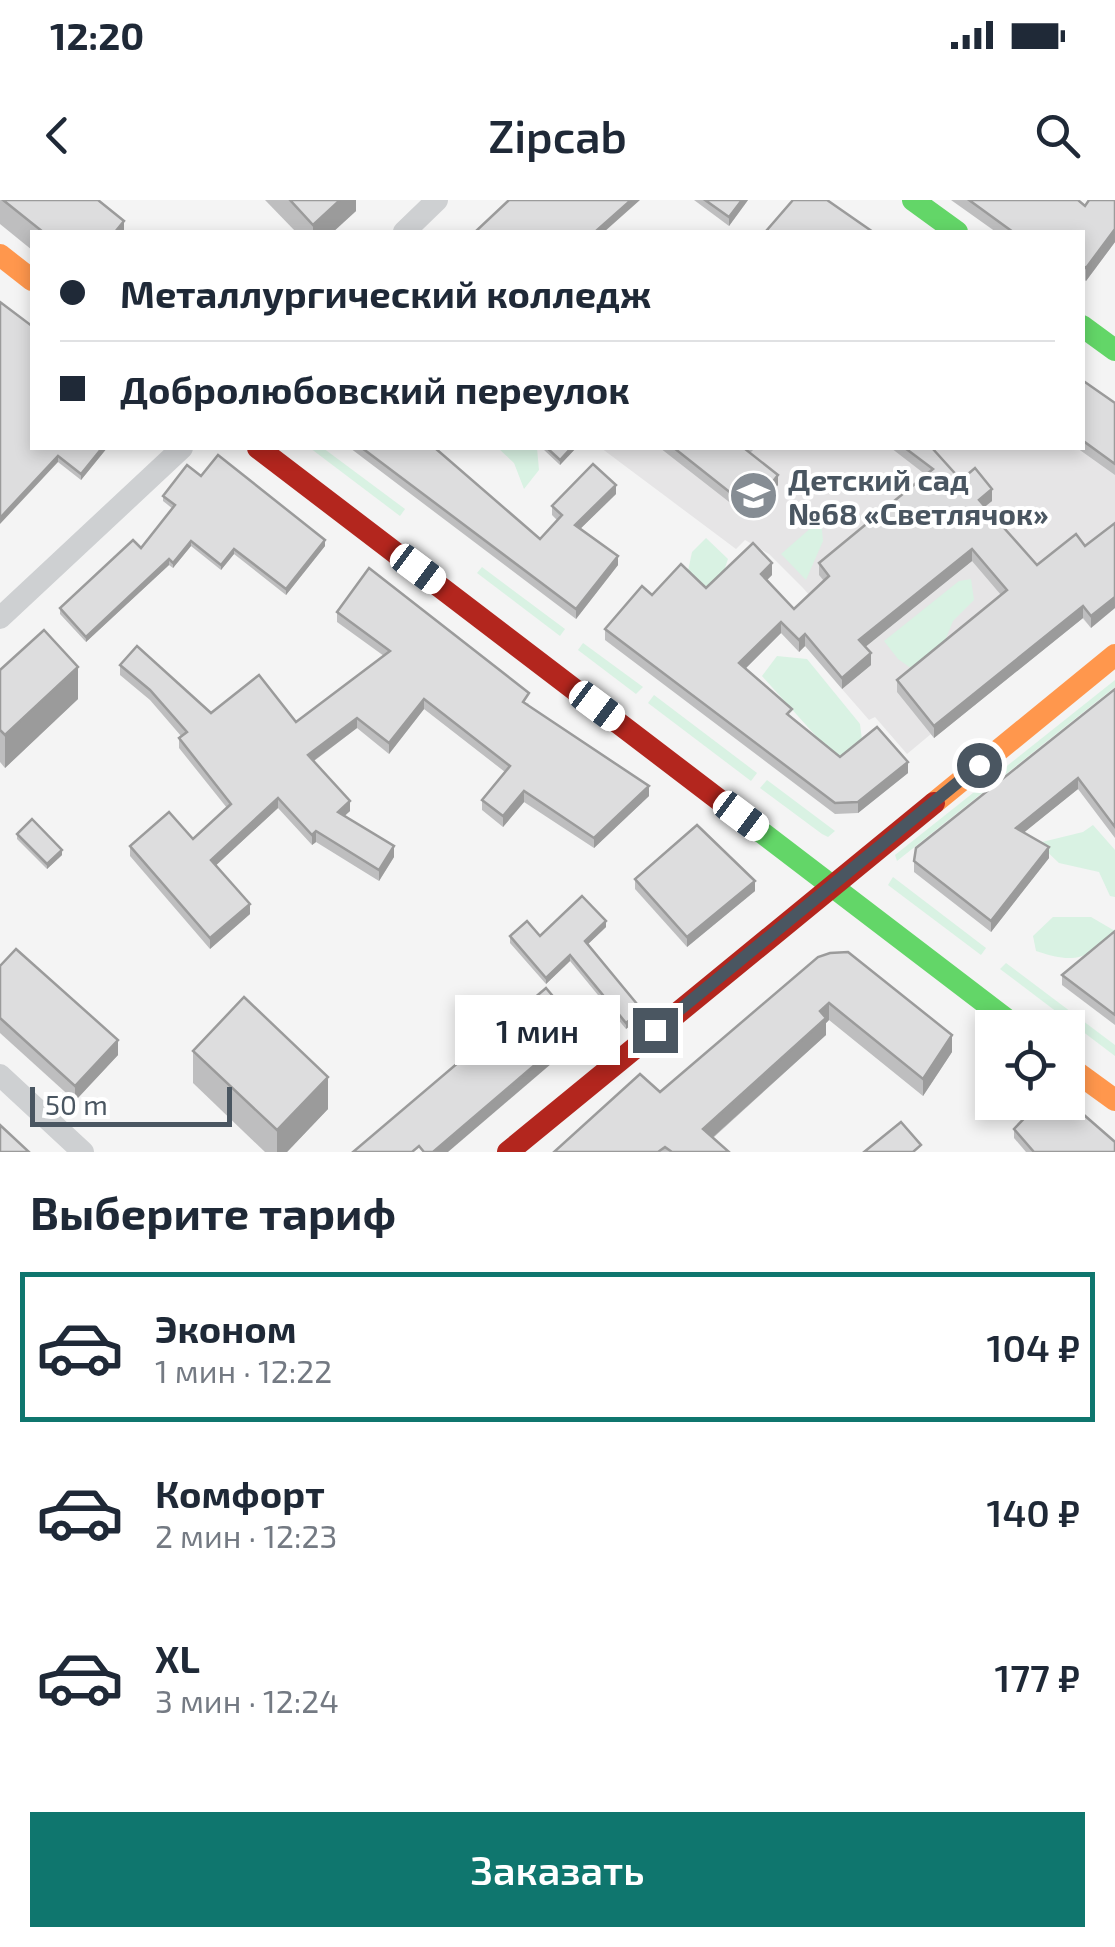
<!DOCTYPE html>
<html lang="ru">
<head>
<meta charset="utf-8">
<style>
	:root { --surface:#fff; --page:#f6f6f7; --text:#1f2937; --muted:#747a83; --line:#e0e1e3; --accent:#0f766e }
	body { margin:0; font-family:"Exo 2",sans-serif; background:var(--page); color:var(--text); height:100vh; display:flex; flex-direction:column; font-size:38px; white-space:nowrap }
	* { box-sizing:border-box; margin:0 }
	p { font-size:32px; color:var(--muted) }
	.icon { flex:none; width:55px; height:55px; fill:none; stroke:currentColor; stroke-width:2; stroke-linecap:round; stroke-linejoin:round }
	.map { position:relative; height:952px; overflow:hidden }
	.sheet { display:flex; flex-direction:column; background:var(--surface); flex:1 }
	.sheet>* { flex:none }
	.banner { position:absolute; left:30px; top:30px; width:1055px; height:220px; border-radius:0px; box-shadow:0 5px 15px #0003; display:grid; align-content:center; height:220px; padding:0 30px; background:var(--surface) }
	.tools { position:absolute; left:975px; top:810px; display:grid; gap:20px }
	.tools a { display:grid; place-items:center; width:110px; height:110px; border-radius:0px; background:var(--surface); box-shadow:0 5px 15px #0003; font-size:50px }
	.scale { position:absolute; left:30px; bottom:25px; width:202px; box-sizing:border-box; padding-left:10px; border:5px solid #4a5661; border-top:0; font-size:28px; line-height:35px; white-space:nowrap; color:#4a5661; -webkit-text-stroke:8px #fff; paint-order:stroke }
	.end { position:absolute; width:45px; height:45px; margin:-22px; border:12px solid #4a5661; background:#fff; box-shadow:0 0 0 5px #fff }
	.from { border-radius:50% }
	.bubble { position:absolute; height:70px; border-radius:0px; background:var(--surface); box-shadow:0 5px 15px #0003; font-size:32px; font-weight:600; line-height:70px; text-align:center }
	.car { position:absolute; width:30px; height:60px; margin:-30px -15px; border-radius:12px; box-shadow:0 0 8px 2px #0007; background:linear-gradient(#fff 24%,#345 0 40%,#fff 0 76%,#345 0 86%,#fff 0) }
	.banner b { display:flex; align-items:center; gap:35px; height:95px; font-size:38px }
	.banner b+b { border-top:2px solid var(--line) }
	.banner i { width:25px; height:25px; background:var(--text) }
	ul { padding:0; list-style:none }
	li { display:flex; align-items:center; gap:30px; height:150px; margin:0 20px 15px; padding:0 10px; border:5px solid transparent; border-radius:0px }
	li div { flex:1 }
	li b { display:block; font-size:38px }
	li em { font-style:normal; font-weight:600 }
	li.current { border-color:var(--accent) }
	li>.icon { width:90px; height:90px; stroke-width:1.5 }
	h2 { padding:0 30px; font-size:45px; line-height:120px }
	.button { display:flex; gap:20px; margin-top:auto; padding:20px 30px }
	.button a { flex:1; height:115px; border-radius:0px; background:var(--accent); color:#fff; font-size:40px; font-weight:600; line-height:115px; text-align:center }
	.status { display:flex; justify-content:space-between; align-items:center; height:70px; padding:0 50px; background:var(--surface); direction:ltr }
	.status svg { height:28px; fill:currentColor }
	header { display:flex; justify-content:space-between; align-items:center; height:130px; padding:0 30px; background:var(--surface); font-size:45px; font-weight:600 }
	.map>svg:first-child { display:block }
	.education { fill:#e6e5e6 }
	.green { fill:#d9f2e3 }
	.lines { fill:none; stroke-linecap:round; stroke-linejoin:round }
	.street { stroke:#ced0d2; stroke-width:22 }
	.fast { stroke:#63d668; stroke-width:22 }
	.slow { stroke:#ff974d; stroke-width:22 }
	.jam { stroke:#b3261e; stroke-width:22 }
	.wall { fill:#bebebf }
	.shaded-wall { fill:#9b9b9b }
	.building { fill:#ddddde; stroke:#9b9b9b; stroke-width:2.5 }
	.route { stroke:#4a5661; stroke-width:12 }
	.labels { text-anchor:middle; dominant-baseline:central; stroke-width:8; stroke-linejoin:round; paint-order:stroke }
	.poi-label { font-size:30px; font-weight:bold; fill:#4a5661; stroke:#fff; text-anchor:start }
</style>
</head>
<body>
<div class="status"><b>12:20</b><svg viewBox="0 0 49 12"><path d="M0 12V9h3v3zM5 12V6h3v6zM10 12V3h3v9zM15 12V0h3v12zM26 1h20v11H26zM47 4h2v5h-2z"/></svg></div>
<header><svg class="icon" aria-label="back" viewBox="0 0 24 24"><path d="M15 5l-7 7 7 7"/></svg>Zipcab<svg class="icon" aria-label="search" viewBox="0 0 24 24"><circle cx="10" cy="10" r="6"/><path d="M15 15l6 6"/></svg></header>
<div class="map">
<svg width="1115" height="952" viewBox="0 0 1115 952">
	<rect width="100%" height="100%" fill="#f4f4f4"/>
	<path class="education" d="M1115,214V408L1091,428L1082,418L934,538L931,534L907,554L875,517L869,520L842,489L870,464L803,388L769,354L745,340L736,349L601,248H1082Z"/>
	<g class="green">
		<path d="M310,248H323L405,309L400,316Z"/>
		<path d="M498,248H537L539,270L524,289L514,263Z"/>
		<path d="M821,319L823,341L806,380L781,354Z"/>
		<path d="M706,338L728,359L723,374L705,388L688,371L692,352Z"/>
		<path d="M482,367L565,429L560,436L477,373Z"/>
		<path d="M971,379L974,400L953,421L942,448L915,471L898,459L884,441L959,381Z"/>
		<path d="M583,443L643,487L636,494L578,450Z"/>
		<path d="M777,456L807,459L860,524L862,540L847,555H833L762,476Z"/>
		<path d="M1115,480V487L897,661L895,655Z"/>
		<path d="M654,495L757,573L751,581L648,503Z"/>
		<path d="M767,580L835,631L828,637L822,634L760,588Z"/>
		<path d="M1093,625L1115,650V697L1110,696L1099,672L1059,663L1038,643L1083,632Z"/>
		<path d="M893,677L986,748L981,755L888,685Z"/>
		<path d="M1053,717H1091L1115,731C1088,760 1074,764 1036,751L1033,736Z"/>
		<path d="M1006,763L1115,845V856L1000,769Z"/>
	</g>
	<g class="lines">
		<g class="street">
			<path d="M404,32L437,0"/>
			<path d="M0,418L182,248"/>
			<path d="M0,875L83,952"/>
		</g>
		<g class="fast">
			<path d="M913,0L957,32"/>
			<path d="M1082,126L1115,150"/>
			<path d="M731,609L1018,828"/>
		</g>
		<g class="slow">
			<path d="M0,55L32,80"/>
			<path d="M934,603L1115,455"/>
			<path d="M1068,866L1115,900"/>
		</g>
		<g class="jam">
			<path d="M258,248L731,609"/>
			<path d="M508,952L934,603"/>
		</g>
	</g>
	<g class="wall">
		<path d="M0,0H98L124,32H32V50L0,24Z"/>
		<path d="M265,0H356V11L333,32H296Z"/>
		<path d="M694,0H748L729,26Z"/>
		<path d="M951,0H1078L1085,6L1115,0V42L1086,81L1082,78V32H996Z"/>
		<path d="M1082,180L1115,203V275L1077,248H1082Z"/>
		<path d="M32,248H107L81,280L58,262Z"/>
		<path d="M350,248H435L540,339L557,320L552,315V306L616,294L580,329L618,365L576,419Z"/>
		<path d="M543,248H576L560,265L543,249Z"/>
		<path d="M660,248H755L750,253L778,285L751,319Z"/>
		<path d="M891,248H932L961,280L992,301L985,307L1037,365L1085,346L1115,323L1091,428L1083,418L934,538L897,492V480L1001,395L972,361L865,447L871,465L842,489L805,446L799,452L781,433L746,468L792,518L840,557L908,573L858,613L835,614L605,440V429L652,395L706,388L772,375L767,380L794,409L824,381L819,375V363L926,275Z"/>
		<path d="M201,276L325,346L286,395L234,354L221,370L191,346L173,368L169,365L86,442L60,414V408L141,348L173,309L163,301V296Z"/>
		<path d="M337,412L529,504L528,505L649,596L594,648L524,602L503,627L482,610V600L505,572L424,509L389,554L357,528L314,561L350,611L344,616L394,657L379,681L316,642L312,645L278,608L216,665L250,714L210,749L130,656V646L193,639L227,608L179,548V538L181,536L150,500L120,475V465L211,513L296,522L384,456L337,422Z"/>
		<path d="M0,470L78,499L5,568L0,562Z"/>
		<path d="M1115,489V638L1078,589L1024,632L1049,658L991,732L914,672V661Z"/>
		<path d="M17,634L62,655L47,669L17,639Z"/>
		<path d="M635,679L755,691L687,747L635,689Z"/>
		<path d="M606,727L588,744L642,816L626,829L570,761L546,784L510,743V736H540Z"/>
		<path d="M1115,731V825L1062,785V775Z"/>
		<path d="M818,757L952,852L923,896L829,820L826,823V835L713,938L729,952H554L660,892Z"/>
		<path d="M0,766L118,855L75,901L0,833Z"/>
		<path d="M193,851L328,909L287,952H265L193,883Z"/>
		<path d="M1014,929L1115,952H1026L1014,938Z"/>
	</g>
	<g class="shaded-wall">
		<path d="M340,0H356V11L333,32H313V25Z"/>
		<path d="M631,0H640L604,32H595Z"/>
		<path d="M742,0H748L729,26V17Z"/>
		<path d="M124,21V32H115Z"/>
		<path d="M1115,29V42L1086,81V68Z"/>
		<path d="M102,248H107L81,280V274Z"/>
		<path d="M571,248H576L560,265V260Z"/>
		<path d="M58,256V262L0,324V318Z"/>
		<path d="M778,275V285L751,319V309Z"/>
		<path d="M616,285V294L575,334V325Z"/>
		<path d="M992,289V301L979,311V300Z"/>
		<path d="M325,340V346L286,395V389Z"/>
		<path d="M191,341V346L173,368V363Z"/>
		<path d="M234,349V354L221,370V365Z"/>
		<path d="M972,349V361L859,452V440Z"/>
		<path d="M618,356V365L576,419V409Z"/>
		<path d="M169,359V365L86,442V437Z"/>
		<path d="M772,363V375L761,386V374Z"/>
		<path d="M1115,397V408L1091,428V416Z"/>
		<path d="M1083,406V418L934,538V526Z"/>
		<path d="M781,422V433L739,475V463Z"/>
		<path d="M805,434V446L799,452V440Z"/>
		<path d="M871,453V465L842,489V478Z"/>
		<path d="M78,467V499L5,568V535Z"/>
		<path d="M424,499V509L389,554V543Z"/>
		<path d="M357,518V528L308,565V555Z"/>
		<path d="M908,562V573L858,613V602Z"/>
		<path d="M1078,578V589L1016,639V628Z"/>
		<path d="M649,586V596L594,648V638Z"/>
		<path d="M524,591V602L503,627V616Z"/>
		<path d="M278,598V608L211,670V660Z"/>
		<path d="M350,601V611L338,622V612Z"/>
		<path d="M316,631V642L312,645V635Z"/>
		<path d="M394,646V657L379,681V670Z"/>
		<path d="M1049,647V658L991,732V721Z"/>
		<path d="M62,650V655L47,669V664Z"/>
		<path d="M755,681V691L687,747V737Z"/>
		<path d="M250,704V714L210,749V738Z"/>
		<path d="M606,721V727L585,747V741Z"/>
		<path d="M570,755V761L546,784V778Z"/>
		<path d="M829,803V820L826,823V835L703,946V929Z"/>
		<path d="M642,810V816L626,829V823Z"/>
		<path d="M579,827V840L448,952H433Z"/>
		<path d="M952,835V852L923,896V879Z"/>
		<path d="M118,840V855L75,901V886Z"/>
		<path d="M328,877V909L287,952H277V930Z"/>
	</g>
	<g class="building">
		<path d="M3,0H98L124,21L115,32H43Z"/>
		<path d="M290,0H340L313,25Z"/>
		<path d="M509,0H631L595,32H475Z"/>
		<path d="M705,0H742L729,17Z"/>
		<path d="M793,0H827L873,32H770L767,30Z"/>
		<path d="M969,0H1078L1085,6L1089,0H1115V29L1086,68L1082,65V32H1013Z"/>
		<path d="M0,102L32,126V248H102L81,274L58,256L0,318Z"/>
		<path d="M1082,180L1115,203V264L1082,240Z"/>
		<path d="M362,248H435L540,339L562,315L552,306L593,264L616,285L575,325L618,356L576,409Z"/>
		<path d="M547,248H571L560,260Z"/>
		<path d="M674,248H746L745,249L778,275L751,309Z"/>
		<path d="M905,248H932L961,280L975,268L992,289L979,300L1037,365L1076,334L1085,346L1115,323V397L1091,416L1083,406L934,526L897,480L1007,390L972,349L859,440L871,453L842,478L805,434L799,440L781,422L739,463L792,509L787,514L840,557L877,527L908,562L858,602L835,603L605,429L642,386L652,395L681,364L706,388L753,343L772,363L761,374L794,409L829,376L819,363L933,269Z"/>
		<path d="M218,255L325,340L286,389L234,349L221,365L191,341L173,363L169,359L86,437L60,408L133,340L141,348L175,305L163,296L187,265L201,276Z"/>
		<path d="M369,368L529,493L523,502L649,586L594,638L524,591L503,616L482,600L510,566L424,499L389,543L357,518L308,555L350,601L338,612L394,646L379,670L316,631L312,635L278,598L211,660L250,704L210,738L130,646L169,612L193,639L231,604L179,538L187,532L150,490L120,465L137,446L211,513L259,475L296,522L390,451L337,412Z"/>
		<path d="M44,430L78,467L5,535L0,530V470Z"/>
		<path d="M1115,489V627L1078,578L1016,628L1049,647L991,721L914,661L916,648Z"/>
		<path d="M32,619L62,650L47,664L17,634Z"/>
		<path d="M697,625L755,681L687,737L635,679Z"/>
		<path d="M582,696L606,721L585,741L642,810L626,823L570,755L546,778L510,736L527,721L540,736Z"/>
		<path d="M1115,731V815L1062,775Z"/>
		<path d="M16,749L118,840L75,886L0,818V766Z"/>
		<path d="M848,752L952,835L923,879L829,803L820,811L826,818L703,929L729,952H672L665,947L658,952H554L640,874L660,892L818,757L830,753Z"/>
		<path d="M546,788L579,827L433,952H424L419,946L412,952H353Z"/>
		<path d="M244,797L328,877L277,930L193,851Z"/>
		<path d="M1068,901L1115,942V952H1034L1014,929L1040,902H1068Z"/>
		<path d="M901,922L921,945L913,952H864Z"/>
		<path d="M0,925L29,952H0Z"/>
	</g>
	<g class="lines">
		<path class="route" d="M655,830L979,565"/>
	</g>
	<defs>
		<symbol id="school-disc" viewBox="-11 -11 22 22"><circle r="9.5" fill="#868d94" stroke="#fff"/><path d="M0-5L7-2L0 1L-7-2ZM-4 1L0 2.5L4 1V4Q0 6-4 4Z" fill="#fff"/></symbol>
	</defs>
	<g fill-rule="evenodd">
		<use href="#school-disc" x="726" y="268" width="55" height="55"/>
	</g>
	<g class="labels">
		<g class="poi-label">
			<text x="788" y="279">Детский сад<tspan x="788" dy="34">№68 «Светлячок»</tspan></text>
		</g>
	</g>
</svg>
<div class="tools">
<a><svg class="icon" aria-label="locate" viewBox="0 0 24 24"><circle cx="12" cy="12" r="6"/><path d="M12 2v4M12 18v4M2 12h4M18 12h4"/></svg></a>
</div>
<div class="scale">50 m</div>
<i class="end from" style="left:979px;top:565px"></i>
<i class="end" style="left:655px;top:830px"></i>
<div class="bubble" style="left:455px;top:795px;width:165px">1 мин</div>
<i class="car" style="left:418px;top:369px;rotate:127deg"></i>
<i class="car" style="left:597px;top:506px;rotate:127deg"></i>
<i class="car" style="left:741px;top:616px;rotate:127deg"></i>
<div class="banner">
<b><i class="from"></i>Металлургический колледж</b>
<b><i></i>Добролюбовский переулок</b>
</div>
</div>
<section class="sheet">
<h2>Выберите тариф</h2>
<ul>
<li class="current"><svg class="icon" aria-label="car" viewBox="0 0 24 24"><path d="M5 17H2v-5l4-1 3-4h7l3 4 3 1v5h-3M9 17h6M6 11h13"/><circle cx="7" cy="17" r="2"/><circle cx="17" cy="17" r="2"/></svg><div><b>Эконом</b><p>1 мин · 12:22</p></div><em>104 ₽</em></li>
<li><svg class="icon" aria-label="car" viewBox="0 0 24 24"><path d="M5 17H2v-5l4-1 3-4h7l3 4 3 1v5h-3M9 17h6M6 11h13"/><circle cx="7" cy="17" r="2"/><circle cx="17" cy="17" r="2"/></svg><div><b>Комфорт</b><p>2 мин · 12:23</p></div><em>140 ₽</em></li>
<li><svg class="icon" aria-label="car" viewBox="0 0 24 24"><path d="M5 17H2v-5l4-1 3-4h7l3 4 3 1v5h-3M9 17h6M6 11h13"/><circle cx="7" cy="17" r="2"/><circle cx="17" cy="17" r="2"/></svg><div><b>XL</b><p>3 мин · 12:24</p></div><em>177 ₽</em></li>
</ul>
<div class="button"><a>Заказать</a></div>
</section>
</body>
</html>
